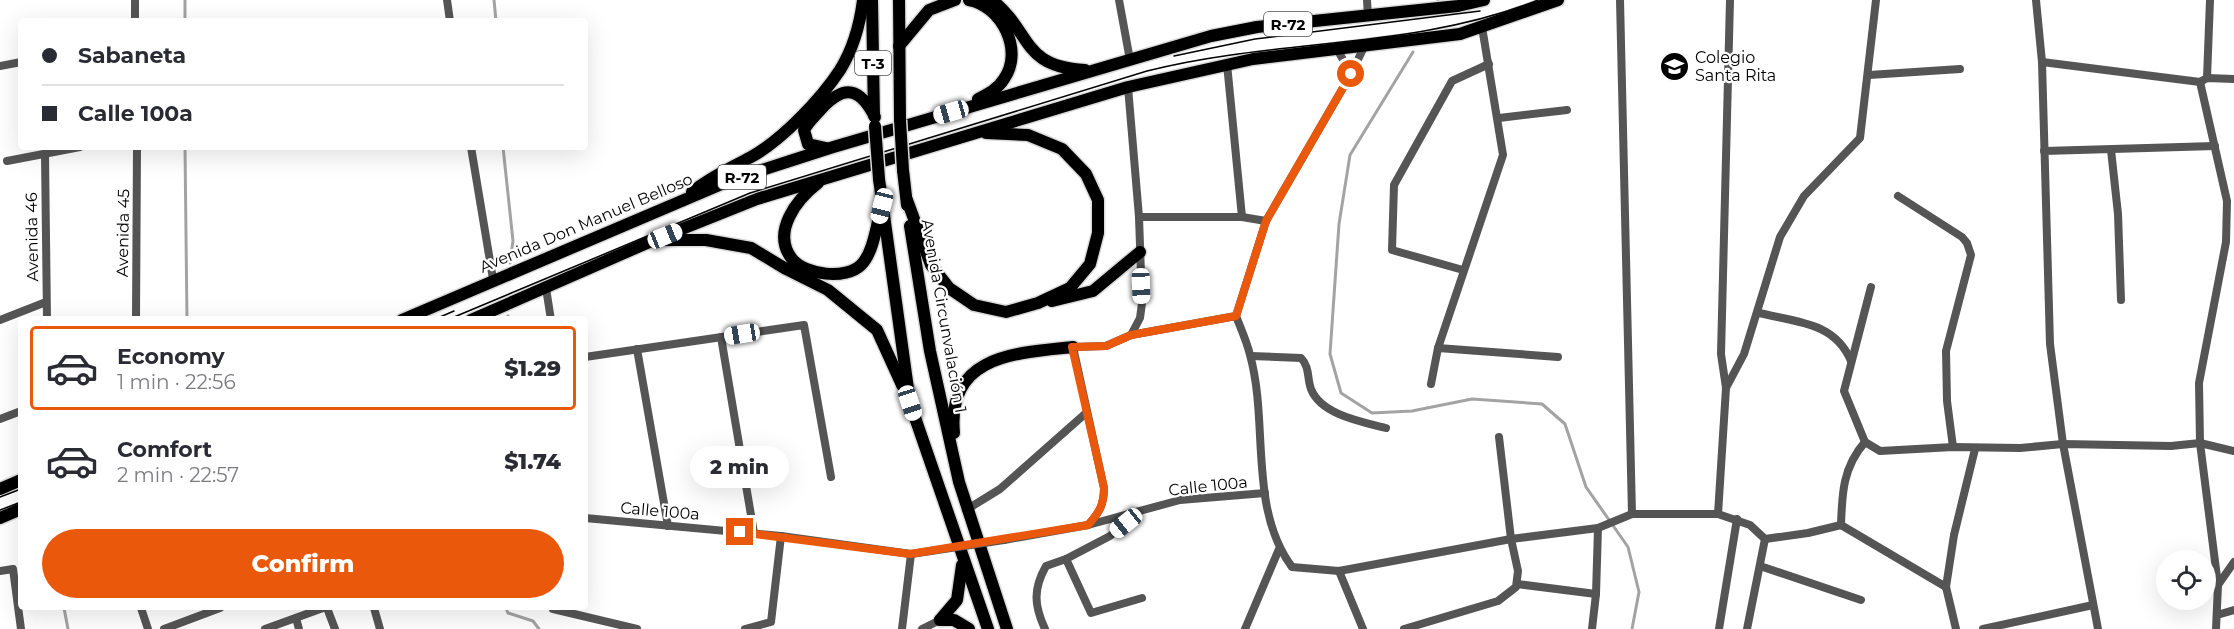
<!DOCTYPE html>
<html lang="en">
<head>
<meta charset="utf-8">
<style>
	:root { --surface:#fff; --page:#f2f2f3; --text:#2b2b33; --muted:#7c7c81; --line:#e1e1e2; --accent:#ea580c }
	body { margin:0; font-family:Montserrat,sans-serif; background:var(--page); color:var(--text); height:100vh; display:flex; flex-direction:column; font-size:22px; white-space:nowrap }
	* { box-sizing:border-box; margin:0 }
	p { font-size:20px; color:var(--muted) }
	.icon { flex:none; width:33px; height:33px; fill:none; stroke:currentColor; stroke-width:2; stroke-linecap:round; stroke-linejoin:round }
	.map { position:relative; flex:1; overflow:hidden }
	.side { position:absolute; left:18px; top:316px; width:570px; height:294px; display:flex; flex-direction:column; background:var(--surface); border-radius:6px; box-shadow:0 6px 24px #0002 }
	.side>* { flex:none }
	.banner { position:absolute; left:18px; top:18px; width:570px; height:132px; border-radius:6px; box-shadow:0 6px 24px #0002; display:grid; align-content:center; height:132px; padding:0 24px; background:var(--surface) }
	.tools { position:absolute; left:2156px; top:550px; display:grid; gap:12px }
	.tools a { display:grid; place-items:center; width:60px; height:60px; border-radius:50%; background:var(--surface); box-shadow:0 6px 24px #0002; font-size:30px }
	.end { position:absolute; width:27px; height:27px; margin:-14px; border:8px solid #ea580c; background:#fff; box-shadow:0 0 0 3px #fff }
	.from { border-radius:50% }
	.bubble { position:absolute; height:42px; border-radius:21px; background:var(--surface); box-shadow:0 6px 24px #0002; font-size:20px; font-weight:800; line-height:42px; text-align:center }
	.car { position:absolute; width:18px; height:36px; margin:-18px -9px; border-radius:8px; box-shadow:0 0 4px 2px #0007; background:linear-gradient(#fff 24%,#345 0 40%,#fff 0 76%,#345 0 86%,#fff 0) }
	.banner b { display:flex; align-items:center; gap:21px; height:57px; font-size:22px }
	.banner b+b { border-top:2px solid var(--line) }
	.banner i { width:15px; height:15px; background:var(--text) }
	ul { padding:10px 0 0; list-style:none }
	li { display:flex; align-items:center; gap:18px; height:84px; margin:0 12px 9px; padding:0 12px; border:3px solid transparent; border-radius:6px }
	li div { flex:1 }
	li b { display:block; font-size:22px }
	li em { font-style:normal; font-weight:800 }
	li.current { border-color:var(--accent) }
	li>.icon { width:54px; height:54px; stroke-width:1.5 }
	.primary-button { display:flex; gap:12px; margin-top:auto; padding:12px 24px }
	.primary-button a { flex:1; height:69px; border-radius:36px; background:var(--accent); color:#fff; font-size:24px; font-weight:800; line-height:69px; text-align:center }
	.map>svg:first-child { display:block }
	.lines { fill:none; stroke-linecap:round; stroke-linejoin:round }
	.stream { stroke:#a3a3a3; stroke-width:3 }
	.primary-casing { stroke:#dbdbdb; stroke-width:15 }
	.minor { stroke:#555; stroke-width:8 }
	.primary { stroke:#000; stroke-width:12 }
	.tram { stroke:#000; stroke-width:1.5 }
	.primary-bridge-casing { stroke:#dbdbdb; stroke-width:15; stroke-linecap:butt }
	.minor-bridge { stroke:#555; stroke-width:8 }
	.primary-bridge { stroke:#000; stroke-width:12 }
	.route { stroke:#ea580c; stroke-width:8 }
	.labels { text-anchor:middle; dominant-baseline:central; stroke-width:4.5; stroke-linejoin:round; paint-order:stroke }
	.shield { fill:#fff; stroke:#4c4c4c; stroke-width:1.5 }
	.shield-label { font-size:15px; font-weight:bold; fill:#000 }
	.poi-label { font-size:16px; fill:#000; stroke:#fff; text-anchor:start }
	.street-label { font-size:16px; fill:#000; stroke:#fff }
</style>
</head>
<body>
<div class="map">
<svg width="2234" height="629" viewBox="0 0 2234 629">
	<rect width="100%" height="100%" fill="#fff"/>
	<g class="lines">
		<g class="stream">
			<path d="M185,0V21"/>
			<path d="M494,0L496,21"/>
			<path d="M1438,2V0"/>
			<path d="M1413,52L1350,155L1339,224L1330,354L1341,393L1372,413L1412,411L1472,399L1542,404L1565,424L1586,487L1628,547L1639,592L1632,629"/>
			<path d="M185,147L187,320"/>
			<path d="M503,147L513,241L510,263"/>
			<path d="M508,316L509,320"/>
			<path d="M64,608L68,629"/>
			<path d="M506,608L508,613L533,621L539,629"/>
		</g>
		<defs>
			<g id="primary">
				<path d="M872,0L874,116"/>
				<path d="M899,0L900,120"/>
				<path d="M969,0C1002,6 1024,51 1004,79C998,89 988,94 978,99"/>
				<path d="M992,0C1032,32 1021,67 1085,70"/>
				<path d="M899,46L929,10L955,0"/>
				<path d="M826,148L808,144L804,130C808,122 816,115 822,108C845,84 860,88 875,117"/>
				<path d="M903,170L907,205"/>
				<path d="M879,179L910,403L988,629"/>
				<path d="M818,183C797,199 771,232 792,259C805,275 846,280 861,265C873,253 876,228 880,213"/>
				<path d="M692,192C712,176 729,169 751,157C782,140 821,99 840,70C853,49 860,24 863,0"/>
				<path d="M907,200L931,265L949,288L974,305L1006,312L1038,303L1070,288L1090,264L1098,233V200L1086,174L1062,149L1028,135L986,133"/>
				<path d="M910,226L930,351L959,482L1007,629"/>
				<path d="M663,240H706L751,248L786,269L828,290L877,330L902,385"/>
				<path d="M1052,301L1093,291L1140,252"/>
				<path d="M402,320L731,180L830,148L1211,36L1257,27L1458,6L1484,0"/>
				<path d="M471,320L647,243L757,199L1128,87L1253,59L1460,34L1558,0"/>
				<path d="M954,433C947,355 1015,353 1073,347"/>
				<path d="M0,489L21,480"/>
				<path d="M0,518L21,509"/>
				<path d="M940,620L957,600L962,565"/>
				<path d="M940,620H954L969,629"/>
			</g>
		</defs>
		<use href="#primary" class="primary-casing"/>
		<g class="minor">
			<path d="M447,0L450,21"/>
			<path d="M1119,0L1130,60"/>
			<path d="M1367,0L1368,16"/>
			<path d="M1620,0L1632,514"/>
			<path d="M2036,0L2042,62L2050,344L2063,444L2098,629"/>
			<path d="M135,21V0"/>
			<path d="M1337,49L1351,74L1364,47"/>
			<path d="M2042,62L2200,82L2207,78L2234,79"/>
			<path d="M1227,64L1242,217"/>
			<path d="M0,66L21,62"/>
			<path d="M1869,75L1960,69"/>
			<path d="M2207,78L2210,0"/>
			<path d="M2200,82L2227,201L2226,242L2199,383L2200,443L2218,585L2216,629"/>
			<path d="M1128,87L1139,217L1142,303L1140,318L1131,335"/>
			<path d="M1499,118L1567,110"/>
			<path d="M471,147L493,279"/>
			<path d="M2111,150L2118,214L2121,300"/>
			<path d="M2044,151L2215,146"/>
			<path d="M45,154L47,320"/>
			<path d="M7,161L80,147"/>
			<path d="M1898,196L1962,237L1967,243L1971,255L1946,351L1947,401L1953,447"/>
			<path d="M1139,217H1242L1266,221"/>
			<path d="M1463,270L1392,250L1394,185L1452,81L1489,64"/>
			<path d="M1871,287L1844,391L1865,442L1880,451L1953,447L2020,448L2063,444L2171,446L2200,443L2234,451"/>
			<path d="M546,288L551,320"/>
			<path d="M1759,313C1796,322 1835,322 1851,361"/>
			<path d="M1236,316C1241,329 1247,342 1250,355C1269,423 1248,508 1292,567L1339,571L1511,539L1598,528L1632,514H1718L1750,525L1765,539L1808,533L1841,525"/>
			<path d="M0,320L46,302"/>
			<path d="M136,320L137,147"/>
			<path d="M721,337L754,533"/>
			<path d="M1438,348L1558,357"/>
			<path d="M637,349L668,526"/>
			<path d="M1251,356L1301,358C1310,367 1307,379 1311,389C1321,415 1363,422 1386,428"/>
			<path d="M585,357L804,325L831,477"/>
			<path d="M1431,384L1438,348L1503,155L1482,27"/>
			<path d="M1726,388L1744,354L1780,237L1804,196L1860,138L1876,0"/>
			<path d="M0,419L21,411"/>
			<path d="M1865,442C1843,467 1842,493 1841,525L1946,587"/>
			<path d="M966,510L1000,489L1086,413"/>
			<path d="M1139,512L1110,536L1066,559L1091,613L1142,598"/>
			<path d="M1718,514L1726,388L1721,354L1730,0"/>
			<path d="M585,518L781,536L911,554L931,551"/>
			<path d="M1088,525C1099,513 1104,505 1104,488L1073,347L1106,346L1131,335L1236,316L1266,221L1351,74"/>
			<path d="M1004,540L1088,525L1180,500L1265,493"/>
			<path d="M1760,566L1861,600"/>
			<path d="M0,571L13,569L21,629"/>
			<path d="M1339,571L1363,629"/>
			<path d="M1517,584L1596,594"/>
			<path d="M2218,585L2234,562"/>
			<path d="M141,608L148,629"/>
			<path d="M327,608L335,629"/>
			<path d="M374,608L380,629"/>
			<path d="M553,609L637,629"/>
			<path d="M2217,615L2234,610"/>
			<path d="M296,618L299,629"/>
			<path d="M164,629L220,608"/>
			<path d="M265,629L323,608"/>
			<path d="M745,629L771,622L781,536"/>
			<path d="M902,629L911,554"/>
			<path d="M922,629L940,620"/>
			<path d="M1045,629C1034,605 1033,589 1046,566L1066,559"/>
			<path d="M1245,629L1279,549"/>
			<path d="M1404,629L1498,601L1516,587L1518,571L1511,539L1499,437"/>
			<path d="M1592,629L1596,594L1598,528"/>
			<path d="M1719,629L1737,519"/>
			<path d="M1747,629L1765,539"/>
			<path d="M1956,629L1946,587L1954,535L1975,449"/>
			<path d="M1983,629L2093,605"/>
		</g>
		<use href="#primary" class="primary"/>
		<g class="tram">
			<path d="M1174,56L1255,39L1480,11"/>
			<path d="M433,320L454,311"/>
			<path d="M447,320L750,193L1147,71C1276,38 1413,50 1538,0"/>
			<path d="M0,497L21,489"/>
			<path d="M0,510L21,502"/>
		</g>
		<defs>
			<g id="primary-bridge">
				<path d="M900,120L903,170"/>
				<path d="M875,126L879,179"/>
			</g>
		</defs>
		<use href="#primary-bridge" class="primary-bridge-casing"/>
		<path class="minor-bridge" d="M931,551L1004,540"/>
		<use href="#primary-bridge" class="primary-bridge"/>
	</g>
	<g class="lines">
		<path class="route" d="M740,532L910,554L1088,525C1099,513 1104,505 1104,488L1072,347L1106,346L1131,335L1236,316L1266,221L1351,74"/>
	</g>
	<defs>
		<symbol id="school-disc" viewBox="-11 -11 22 22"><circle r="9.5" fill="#000" stroke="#fff"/><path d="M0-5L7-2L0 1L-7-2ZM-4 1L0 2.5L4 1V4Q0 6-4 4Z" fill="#fff"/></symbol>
	</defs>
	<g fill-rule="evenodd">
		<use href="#school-disc" x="1658" y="50" width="33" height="33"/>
	</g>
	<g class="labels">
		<g class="shield">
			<rect x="1264" y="12" width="48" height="24" rx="4.5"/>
			<rect x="855" y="51" width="36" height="24" rx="4.5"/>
			<rect x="718" y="165" width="48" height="24" rx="4.5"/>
		</g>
		<g class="shield-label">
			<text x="1288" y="24">R-72</text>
			<text x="873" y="63">T-3</text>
			<text x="742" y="177">R-72</text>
		</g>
		<g class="poi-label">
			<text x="1695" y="57">Colegio<tspan x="1695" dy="18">Santa Rita</tspan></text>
		</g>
		<g class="street-label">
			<text transform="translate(586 223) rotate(-23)">Avenida Don Manuel Belloso</text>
			<text transform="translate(123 233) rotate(-89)">Avenida 45</text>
			<text transform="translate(32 237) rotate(-91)">Avenida 46</text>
			<text transform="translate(944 316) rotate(80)">Avenida Circunvalación 1</text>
			<text transform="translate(1208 486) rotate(-6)">Calle 100a</text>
			<text transform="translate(660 511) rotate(5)">Calle 100a</text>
		</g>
	</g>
</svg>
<div class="tools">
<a><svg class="icon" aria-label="locate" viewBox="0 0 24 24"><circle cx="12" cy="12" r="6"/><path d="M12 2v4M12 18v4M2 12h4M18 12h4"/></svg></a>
</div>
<i class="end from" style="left:1351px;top:74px"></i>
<i class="end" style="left:740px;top:532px"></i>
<div class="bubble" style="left:690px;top:446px;width:99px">2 min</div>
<i class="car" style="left:951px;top:112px;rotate:254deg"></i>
<i class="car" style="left:882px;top:206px;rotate:194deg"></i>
<i class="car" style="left:665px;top:236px;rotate:68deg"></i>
<i class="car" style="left:1141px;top:286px;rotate:178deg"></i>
<i class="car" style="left:742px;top:334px;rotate:261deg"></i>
<i class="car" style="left:910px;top:403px;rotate:162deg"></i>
<i class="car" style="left:1126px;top:523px;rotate:231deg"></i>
<div class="banner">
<b><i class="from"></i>Sabaneta</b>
<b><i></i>Calle 100a</b>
</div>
<section class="side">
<ul>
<li class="current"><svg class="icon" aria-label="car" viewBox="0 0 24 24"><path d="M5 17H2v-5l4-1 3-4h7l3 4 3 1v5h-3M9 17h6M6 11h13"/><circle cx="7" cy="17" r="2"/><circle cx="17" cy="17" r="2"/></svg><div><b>Economy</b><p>1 min · 22:56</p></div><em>$1.29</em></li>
<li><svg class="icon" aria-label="car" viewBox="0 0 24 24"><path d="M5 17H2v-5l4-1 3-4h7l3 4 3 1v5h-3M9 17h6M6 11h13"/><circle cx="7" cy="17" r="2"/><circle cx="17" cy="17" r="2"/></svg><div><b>Comfort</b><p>2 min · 22:57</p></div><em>$1.74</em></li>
</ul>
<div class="primary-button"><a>Confirm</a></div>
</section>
</div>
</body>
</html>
